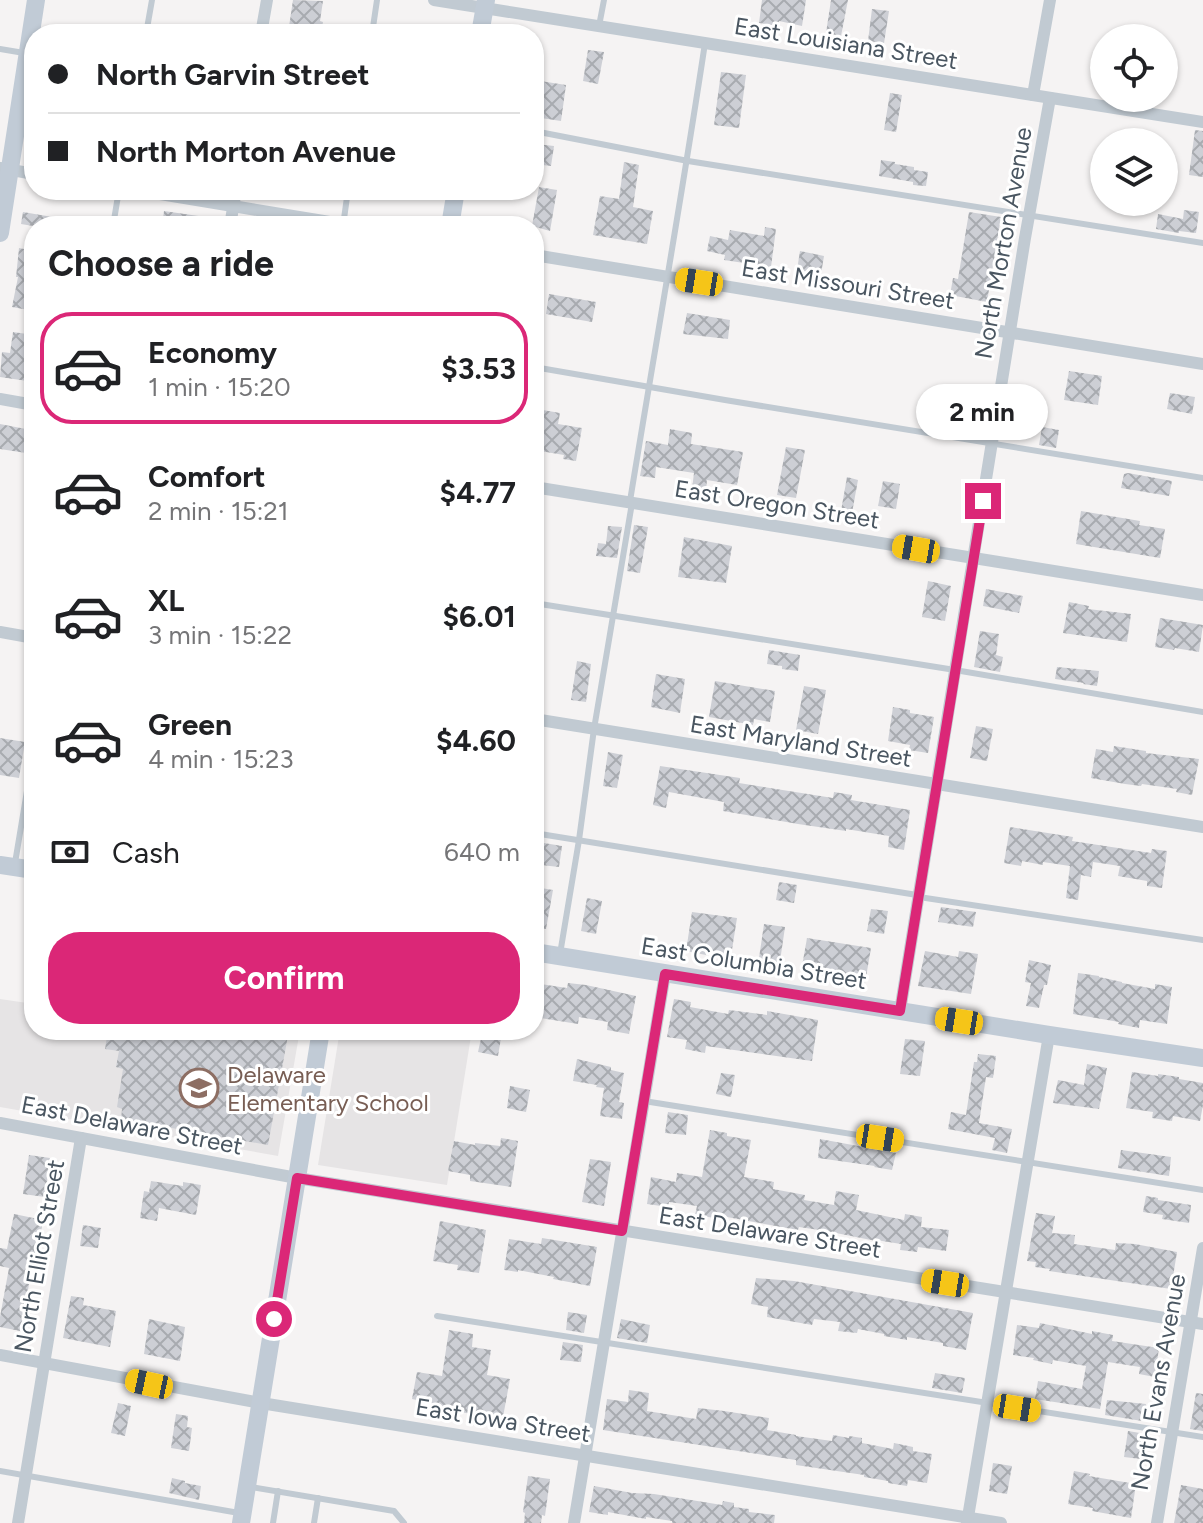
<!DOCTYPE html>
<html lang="en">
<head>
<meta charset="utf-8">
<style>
	:root { --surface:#fff; --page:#f2f2f2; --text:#202124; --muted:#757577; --line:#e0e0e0; --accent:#db2777 }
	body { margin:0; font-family:Figtree,sans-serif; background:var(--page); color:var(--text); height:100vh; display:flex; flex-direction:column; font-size:30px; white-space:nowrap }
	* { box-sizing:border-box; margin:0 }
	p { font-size:26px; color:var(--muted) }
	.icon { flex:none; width:44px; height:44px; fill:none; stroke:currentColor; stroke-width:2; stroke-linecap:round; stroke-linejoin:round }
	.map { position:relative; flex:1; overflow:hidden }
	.side { position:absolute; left:24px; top:216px; width:520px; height:824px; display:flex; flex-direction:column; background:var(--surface); border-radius:32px; box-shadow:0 2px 6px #0004 }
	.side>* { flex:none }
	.guide { position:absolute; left:24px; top:24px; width:520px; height:176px; border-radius:32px; box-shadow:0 2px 6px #0004; display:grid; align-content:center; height:176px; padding:0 24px; background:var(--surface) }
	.buttons { position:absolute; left:1090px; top:24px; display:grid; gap:16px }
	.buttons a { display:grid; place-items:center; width:88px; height:88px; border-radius:50%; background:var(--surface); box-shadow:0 2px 6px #0004; font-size:40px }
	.end { position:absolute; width:36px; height:36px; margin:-18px; border:10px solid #db2777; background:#fff; box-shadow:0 0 0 4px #fff }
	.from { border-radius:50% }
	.bubble { position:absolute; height:56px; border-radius:28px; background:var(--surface); box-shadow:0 2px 6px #0004; font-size:26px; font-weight:700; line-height:56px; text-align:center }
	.car { position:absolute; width:24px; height:48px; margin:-24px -12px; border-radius:10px; box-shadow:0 0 6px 2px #0007; background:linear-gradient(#f5c518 24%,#345 0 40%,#f5c518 0 76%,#345 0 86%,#f5c518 0) }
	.guide b { display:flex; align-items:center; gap:28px; height:76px; font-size:30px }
	.guide b+b { border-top:2px solid var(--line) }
	.guide i { width:20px; height:20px; background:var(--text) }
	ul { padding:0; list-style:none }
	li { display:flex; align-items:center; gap:24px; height:112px; margin:0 16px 12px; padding:0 8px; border:4px solid transparent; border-radius:32px }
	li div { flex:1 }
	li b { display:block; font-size:30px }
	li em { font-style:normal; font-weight:700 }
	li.selected { border-color:var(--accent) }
	li>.icon { width:72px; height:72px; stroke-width:1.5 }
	h2 { padding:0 24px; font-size:36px; line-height:96px }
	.pay { display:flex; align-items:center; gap:20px; height:88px; padding:0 24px; font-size:30px }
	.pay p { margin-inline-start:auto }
	.cta { display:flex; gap:16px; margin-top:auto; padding:16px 24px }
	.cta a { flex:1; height:92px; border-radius:32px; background:var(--accent); color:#fff; font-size:32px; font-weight:700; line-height:92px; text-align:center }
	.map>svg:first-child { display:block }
	.education { fill:#e6e4e5 }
	.building { fill:url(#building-cross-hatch) }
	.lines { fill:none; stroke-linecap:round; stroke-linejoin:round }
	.lane { stroke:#c1cad2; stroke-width:6 }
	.street { stroke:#c1cad2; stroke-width:12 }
	.secondary { stroke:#c1cbd6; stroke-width:18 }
	.route { stroke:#db2777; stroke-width:10 }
	.labels { text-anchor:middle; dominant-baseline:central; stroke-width:6; stroke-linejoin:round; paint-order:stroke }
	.street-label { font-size:24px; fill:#4a5661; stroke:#fff }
	.education-label { font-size:24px; fill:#785e54; stroke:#fff; text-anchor:start }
</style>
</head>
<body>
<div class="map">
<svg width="1203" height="1523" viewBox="0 0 1203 1523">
	<defs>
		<pattern id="building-cross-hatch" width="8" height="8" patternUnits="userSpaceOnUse" patternTransform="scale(2)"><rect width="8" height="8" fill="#cdcfd5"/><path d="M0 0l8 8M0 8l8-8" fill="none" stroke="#a8abb0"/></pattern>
	</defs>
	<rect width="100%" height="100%" fill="#f5f3f3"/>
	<g class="education">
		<path d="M0,999L34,1004V1030H300L278,1156L0,1107Z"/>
		<path d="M340,1030H472L447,1185L318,1165Z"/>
	</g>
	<g class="building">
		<path d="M293,0L323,1L320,21L323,22L321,34L288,33Z"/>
		<path d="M762,0H806L802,26L779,21L778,26L759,23Z"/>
		<path d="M831,0H848L841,36L826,33Z"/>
		<path d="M872,9L889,11L884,43L868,41Z"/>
		<path d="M588,50L604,52L598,84L583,81Z"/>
		<path d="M721,72L746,75L739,128L714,125Z"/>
		<path d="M534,80L566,85L561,121L534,117Z"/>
		<path d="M890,93L902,95L896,132L884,130Z"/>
		<path d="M1195,130L1203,131V177L1189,175Z"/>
		<path d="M536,144L554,146L551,166L534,164Z"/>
		<path d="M881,160L895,162V164L914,167V170L928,172L926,186L913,185V182L879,176Z"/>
		<path d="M624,162L639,165L633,207L653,211L647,244L593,235L600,196L619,199Z"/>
		<path d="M539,187L557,190L550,231L532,226Z"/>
		<path d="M1184,210L1199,212L1196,233L1179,231V233L1156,229L1158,214L1183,219Z"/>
		<path d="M164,211L219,219V226H162Z"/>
		<path d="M23,212L64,219L63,226H33L21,224Z"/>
		<path d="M969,212L1001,217L987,302L950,295L953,278L958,279Z"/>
		<path d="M765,227L776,229L771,267L724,260L725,255L707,251L710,236L728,240L730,230L764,236Z"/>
		<path d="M19,248L34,251V311L12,307L18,277H16Z"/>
		<path d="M800,251L824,256L821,274L797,270Z"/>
		<path d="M549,294L596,302L592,322L546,314Z"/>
		<path d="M687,313L730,320L728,339L683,334Z"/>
		<path d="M13,332L34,335V382L0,377L2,352L10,353Z"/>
		<path d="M1069,371L1102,376L1098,405L1064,400Z"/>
		<path d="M1170,393L1195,397L1192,414L1167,409Z"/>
		<path d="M537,409L560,413L558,424L582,428L576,461L563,459L564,455L534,450V428Z"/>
		<path d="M0,424L31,430L26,453L0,449Z"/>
		<path d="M1042,427L1059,430L1056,448L1039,445Z"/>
		<path d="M670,429L692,433L691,444L743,452L737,485L707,480L706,491L692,489L694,473L656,467L655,478L640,476L646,441L668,445Z"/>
		<path d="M786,447L805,450L796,498L777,495Z"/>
		<path d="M1128,473L1172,481L1169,496L1121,488L1124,474Z"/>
		<path d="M847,477L858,480L852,513L841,511Z"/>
		<path d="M883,481L900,484L896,509L878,506Z"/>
		<path d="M1081,511L1140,521L1139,525L1165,529L1160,558L1076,544Z"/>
		<path d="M634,525L648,527L640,573L627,571Z"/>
		<path d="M608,526L622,527L617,558L596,556L598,543L606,544Z"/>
		<path d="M684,537L732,546L726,583L678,577Z"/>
		<path d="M928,581L951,586L945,621L922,617Z"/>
		<path d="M986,589L1023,596L1019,613L983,606Z"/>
		<path d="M1069,602L1089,606L1088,609L1131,614L1127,642L1063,633Z"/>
		<path d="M1160,618L1203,625L1199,652L1175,648L1174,650L1155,647Z"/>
		<path d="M980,631L999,634L996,655L1003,657L1000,672L974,667Z"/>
		<path d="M769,650L800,655L798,671L782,669V666L767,664Z"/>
		<path d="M577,661L591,664L586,702L571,700Z"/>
		<path d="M1057,667L1099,671L1097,686L1083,684L1084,683L1055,679Z"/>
		<path d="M656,674L685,679L680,713L651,707Z"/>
		<path d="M715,681L775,691L770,722L754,719L753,725L709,717Z"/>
		<path d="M804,686L826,690L818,734L796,730Z"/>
		<path d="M893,707L910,710V713L934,717L928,753L909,750L910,745L888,741Z"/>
		<path d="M976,726L993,729L987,761L970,758Z"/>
		<path d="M0,738L25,742L19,778L0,775Z"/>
		<path d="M1114,746L1146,751V753L1199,759L1192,795L1176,792L1177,789L1142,784L1141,786L1125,784L1091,778L1096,749L1113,752Z"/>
		<path d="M608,752L623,755L617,788L603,786Z"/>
		<path d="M660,766L740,778L739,783L833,798L834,792L852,795L851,800L910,810L904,850L888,847L889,836L846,829V831L798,824L723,811L724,802L669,792L666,808L653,805Z"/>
		<path d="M1010,827L1073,837L1072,841L1151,853L1152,849L1167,851L1162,888L1147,886V881L1118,876L1120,866L1093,862L1091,877L1081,875L1078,900L1066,898L1070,866L1043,862V865L1022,861L1021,866L1004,863Z"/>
		<path d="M544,843L562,846L559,867L541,865Z"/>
		<path d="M779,882L797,885L794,903L776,900Z"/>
		<path d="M535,887L553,890L546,929L534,927Z"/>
		<path d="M587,898L602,901L596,934L581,931Z"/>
		<path d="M941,907L976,912L973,927L938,922Z"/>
		<path d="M871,909L888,911L884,934L867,931Z"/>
		<path d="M692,912L737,918L731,956L707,952L706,955L686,951Z"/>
		<path d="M764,924L785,927L779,968L758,965Z"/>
		<path d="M807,938L871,948L865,983L801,972Z"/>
		<path d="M925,951L958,957L959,951L978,954L971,994L918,986Z"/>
		<path d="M1029,960L1051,965L1047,985H1044L1039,1008L1026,1006L1031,983L1025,982Z"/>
		<path d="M1078,973L1099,976V977L1122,982V983L1155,989V984L1172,987L1167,1024L1140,1020L1139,1028L1118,1024L1119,1022L1073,1014Z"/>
		<path d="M534,983L567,988L568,983L586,985L636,996L629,1034L607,1030L608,1022L579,1017L578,1024L534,1017Z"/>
		<path d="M674,999L691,1002L690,1007L728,1014L729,1010L767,1015V1011L818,1020L812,1061L706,1046L705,1053L685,1049L687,1040L667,1037Z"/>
		<path d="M108,1030H289L268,1145L121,1119L122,1109L117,1107L123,1069L116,1067L119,1051L105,1049Z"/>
		<path d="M482,1034L501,1038L498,1056L478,1052Z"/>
		<path d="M905,1039L925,1041L920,1076L900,1074Z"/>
		<path d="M978,1054L996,1056L993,1078L986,1077L979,1123L1012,1129L1007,1153L992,1150L995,1138L948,1129L951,1112L966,1115L974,1062H977Z"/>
		<path d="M577,1059L611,1067V1070L624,1073L619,1102L624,1103L622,1119L600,1116L604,1088L596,1087L597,1085L573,1081Z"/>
		<path d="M1087,1064L1107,1068L1099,1109L1053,1103L1058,1080L1084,1085Z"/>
		<path d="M1132,1072L1158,1076V1074L1179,1077V1079L1203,1083V1105L1200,1121L1173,1116L1172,1121L1152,1118L1153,1112L1126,1108Z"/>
		<path d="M721,1073L735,1075L731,1097L716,1094Z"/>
		<path d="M510,1086L530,1090L526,1112L507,1108Z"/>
		<path d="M668,1112L688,1115L686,1135L665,1133Z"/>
		<path d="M710,1130L727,1133V1136L751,1140L744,1177L774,1182L773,1189L805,1195L804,1200L834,1205L836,1191L859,1195L856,1210L904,1220L905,1214L922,1217L921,1227L949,1230L946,1251L918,1247L917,1252L900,1250L901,1244L876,1240V1241L826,1231L799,1227L798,1230L716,1215L715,1218L695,1215L697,1206L669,1202L668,1207L647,1204L651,1177L676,1182L677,1173L702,1177Z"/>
		<path d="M501,1138L518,1141L511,1187L470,1181V1175L448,1171L454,1141L475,1145V1143L500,1146Z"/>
		<path d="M820,1139L896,1153L892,1170L874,1167L875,1166L818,1158Z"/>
		<path d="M1121,1150L1171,1157L1169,1176L1118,1168Z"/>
		<path d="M29,1155L50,1158L45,1197L23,1194Z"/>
		<path d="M590,1159L611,1162L604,1206L582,1202Z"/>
		<path d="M151,1181L183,1186V1182L201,1185L196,1215L159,1208L157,1221L140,1218L144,1191L149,1192Z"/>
		<path d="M1146,1196L1158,1198V1200L1191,1205L1189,1223L1162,1219L1163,1215L1143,1212Z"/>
		<path d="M1036,1213L1055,1216L1052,1233L1075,1235L1074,1244L1115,1250L1116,1243L1135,1244L1177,1252L1171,1289L1049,1271L1050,1269L1035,1267L1036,1262L1027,1261Z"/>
		<path d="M14,1214L43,1220L36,1265L33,1264L20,1331L0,1327V1317L9,1268L0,1266V1248L7,1249Z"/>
		<path d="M440,1221L486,1230L479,1273L457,1270L458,1265L433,1261Z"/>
		<path d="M83,1225L101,1228L98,1248L80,1246Z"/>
		<path d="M542,1238L597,1247L590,1286L553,1279L554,1277L518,1270V1272L504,1270L509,1239L541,1244Z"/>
		<path d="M756,1278L794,1281L973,1313L966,1350L943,1346V1343L907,1337V1340L884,1336V1334L858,1329L857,1333L838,1331L840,1322L814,1319L812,1325L767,1317L768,1307L751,1304Z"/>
		<path d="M71,1296L84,1298L83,1305L116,1311L110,1347L63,1338Z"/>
		<path d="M568,1312L587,1315L584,1333L566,1330Z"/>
		<path d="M149,1319L185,1327L180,1361L144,1354Z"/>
		<path d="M621,1319L650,1325L647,1343L617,1338Z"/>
		<path d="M1040,1323L1092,1334V1331L1113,1335L1112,1341L1159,1348L1155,1377L1139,1374L1140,1367L1108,1362L1100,1409L1035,1399L1038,1381L1082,1389L1086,1366L1053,1360L1052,1364L1033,1360L1034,1358L1013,1355L1017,1325L1039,1328Z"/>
		<path d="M449,1330L473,1334L472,1347L491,1350L487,1375L510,1379L503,1417L481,1413V1416L436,1407L437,1404L412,1399L417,1372L442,1376Z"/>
		<path d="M563,1342L583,1345L581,1362L560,1360Z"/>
		<path d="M935,1373L965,1378L962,1393L932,1388Z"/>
		<path d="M629,1390L649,1393L647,1411L696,1419L698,1408L724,1411L769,1418L767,1430L796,1435V1436L832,1441L833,1435L849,1438V1436L862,1438V1443L893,1449L894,1443L913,1447V1451L932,1454L927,1483L908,1480L907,1486L888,1483V1481L864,1477V1475L796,1465V1460L603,1430L607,1399L628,1402Z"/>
		<path d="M1196,1393L1203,1394V1431L1190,1429Z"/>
		<path d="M1107,1400L1146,1404L1142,1421L1105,1415Z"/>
		<path d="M118,1403L131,1406L125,1436L111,1433Z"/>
		<path d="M176,1414L188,1416L187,1427L192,1428L189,1451L171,1448Z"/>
		<path d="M1128,1431L1140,1433L1139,1436H1145L1141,1459L1124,1457Z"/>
		<path d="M993,1463L1012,1466L1007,1494L989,1491Z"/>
		<path d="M1074,1471L1090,1474L1089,1476L1136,1484L1131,1518L1092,1511L1093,1508L1068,1504Z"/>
		<path d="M528,1476L550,1479L545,1516L542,1515L541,1523H524L525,1513L523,1512Z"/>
		<path d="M172,1478L185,1481V1483L201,1486L199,1500L169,1493Z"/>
		<path d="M1181,1485L1203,1489V1523H1174Z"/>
		<path d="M594,1486L632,1493L654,1494L722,1505L723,1501L734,1503V1507L749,1509V1512L775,1515L774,1523H672V1521L646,1517V1519L608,1512V1515L589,1512Z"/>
	</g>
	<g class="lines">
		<g class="lane">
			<path d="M599,26L604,0"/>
			<path d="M146,34L152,0"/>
			<path d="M372,34L377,0"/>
			<path d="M0,49L24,53"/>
			<path d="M534,131L688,161L1203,243"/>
			<path d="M113,226L119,190"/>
			<path d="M343,226L348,190"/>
			<path d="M534,367L725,400L1203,478"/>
			<path d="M630,501C655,348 682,196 705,43"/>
			<path d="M534,603L955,670L1203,712"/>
			<path d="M534,833L917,895"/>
			<path d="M15,863L34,749"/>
			<path d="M919,897L1203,940"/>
			<path d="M560,954L579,840L594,729L632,503"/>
			<path d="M34,962L29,987L34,994"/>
			<path d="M644,1101L1203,1190"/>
			<path d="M437,1316L1203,1437"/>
			<path d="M0,1471L239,1513"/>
			<path d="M251,1487L394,1511L404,1523"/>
			<path d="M273,1523L278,1491"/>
			<path d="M314,1523L318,1498"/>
		</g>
		<g class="street">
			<path d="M434,0L1203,122"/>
			<path d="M261,34L267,0"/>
			<path d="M1033,95L1050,0"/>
			<path d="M0,168L34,174"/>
			<path d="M136,190L354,226"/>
			<path d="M230,226L236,190"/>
			<path d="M534,255L1203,364"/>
			<path d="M0,399L34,405"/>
			<path d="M534,487L1203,595"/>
			<path d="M0,632L34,638"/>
			<path d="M534,719L1203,827"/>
			<path d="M900,1011L1025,238L1050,98"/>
			<path d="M0,1123L297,1178L1203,1324"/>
			<path d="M0,1355L261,1403L1001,1523"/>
			<path d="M18,1523L81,1138"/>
			<path d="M574,1523L665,974"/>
			<path d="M967,1523L1049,1035"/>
			<path d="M1157,1523L1203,1248"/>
		</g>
		<g class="secondary">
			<path d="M480,34L486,0"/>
			<path d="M450,226L456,190"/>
			<path d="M0,233L36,0"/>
			<path d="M0,865L34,870"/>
			<path d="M534,952L1049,1035L1203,1058"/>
			<path d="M241,1523L321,1030"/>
		</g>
	</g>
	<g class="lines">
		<path class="route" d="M274,1319L297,1178L622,1231L665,974L900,1011L983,501"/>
	</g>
	<defs>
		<symbol id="school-ring" viewBox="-11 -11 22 22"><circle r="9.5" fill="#fff" stroke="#8d6e63" stroke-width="1.5"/><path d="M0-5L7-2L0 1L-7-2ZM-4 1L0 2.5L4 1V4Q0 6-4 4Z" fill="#8d6e63"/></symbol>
	</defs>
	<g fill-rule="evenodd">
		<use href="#school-ring" x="177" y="1066" width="44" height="44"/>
	</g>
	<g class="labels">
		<g class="street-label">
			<text transform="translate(846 43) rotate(9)">East Louisiana Street</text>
			<text transform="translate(1003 243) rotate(-80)">North Morton Avenue</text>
			<text transform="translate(848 284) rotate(9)">East Missouri Street</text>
			<text transform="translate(777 504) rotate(9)">East Oregon Street</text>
			<text transform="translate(801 741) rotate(9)">East Maryland Street</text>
			<text transform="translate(754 963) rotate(9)">East Columbia Street</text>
			<text transform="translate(132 1125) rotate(11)">East Delaware Street</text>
			<text transform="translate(770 1232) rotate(9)">East Delaware Street</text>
			<text transform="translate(39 1256) rotate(-80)">North Elliot Street</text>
			<text transform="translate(1158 1382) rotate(-80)">North Evans Avenue</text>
			<text transform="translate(503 1420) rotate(9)">East Iowa Street</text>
		</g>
		<g class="education-label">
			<text x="227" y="1074">Delaware<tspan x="227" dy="28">Elementary School</tspan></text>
		</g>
	</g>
</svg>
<div class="buttons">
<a><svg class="icon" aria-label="locate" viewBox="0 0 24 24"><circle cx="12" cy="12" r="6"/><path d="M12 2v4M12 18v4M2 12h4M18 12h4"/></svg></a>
<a><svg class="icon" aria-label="layers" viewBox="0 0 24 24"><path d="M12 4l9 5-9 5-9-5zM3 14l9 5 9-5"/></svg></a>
</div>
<i class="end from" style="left:274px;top:1319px"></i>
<i class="end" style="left:983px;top:501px"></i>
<div class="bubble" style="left:916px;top:384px;width:132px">2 min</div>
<i class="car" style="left:699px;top:282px;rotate:279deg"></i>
<i class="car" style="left:916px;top:549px;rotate:280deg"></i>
<i class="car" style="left:959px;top:1021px;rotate:279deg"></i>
<i class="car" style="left:880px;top:1138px;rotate:99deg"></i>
<i class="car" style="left:945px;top:1283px;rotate:279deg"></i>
<i class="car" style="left:149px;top:1384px;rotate:282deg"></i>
<i class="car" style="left:1017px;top:1408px;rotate:99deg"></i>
<div class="guide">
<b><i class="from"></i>North Garvin Street</b>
<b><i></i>North Morton Avenue</b>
</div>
<section class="side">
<h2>Choose a ride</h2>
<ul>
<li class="selected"><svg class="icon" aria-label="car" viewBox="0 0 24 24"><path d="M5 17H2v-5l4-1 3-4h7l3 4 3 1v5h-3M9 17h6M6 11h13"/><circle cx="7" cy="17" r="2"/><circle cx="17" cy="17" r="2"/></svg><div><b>Economy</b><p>1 min · 15:20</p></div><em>$3.53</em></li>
<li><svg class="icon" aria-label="car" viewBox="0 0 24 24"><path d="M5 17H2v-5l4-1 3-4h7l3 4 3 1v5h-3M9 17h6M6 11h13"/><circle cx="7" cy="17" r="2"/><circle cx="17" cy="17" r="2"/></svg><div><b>Comfort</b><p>2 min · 15:21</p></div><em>$4.77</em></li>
<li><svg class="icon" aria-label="car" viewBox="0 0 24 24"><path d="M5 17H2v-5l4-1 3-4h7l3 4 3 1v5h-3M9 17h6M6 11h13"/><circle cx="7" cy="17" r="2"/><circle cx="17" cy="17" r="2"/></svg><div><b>XL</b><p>3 min · 15:22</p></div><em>$6.01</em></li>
<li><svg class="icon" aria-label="car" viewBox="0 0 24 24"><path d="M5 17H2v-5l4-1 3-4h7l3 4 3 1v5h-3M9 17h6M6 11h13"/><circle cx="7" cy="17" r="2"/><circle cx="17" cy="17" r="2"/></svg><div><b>Green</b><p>4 min · 15:23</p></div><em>$4.60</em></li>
</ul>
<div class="pay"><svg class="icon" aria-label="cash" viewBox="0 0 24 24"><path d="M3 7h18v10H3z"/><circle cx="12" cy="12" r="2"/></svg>Cash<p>640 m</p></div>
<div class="cta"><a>Confirm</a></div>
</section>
</div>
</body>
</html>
